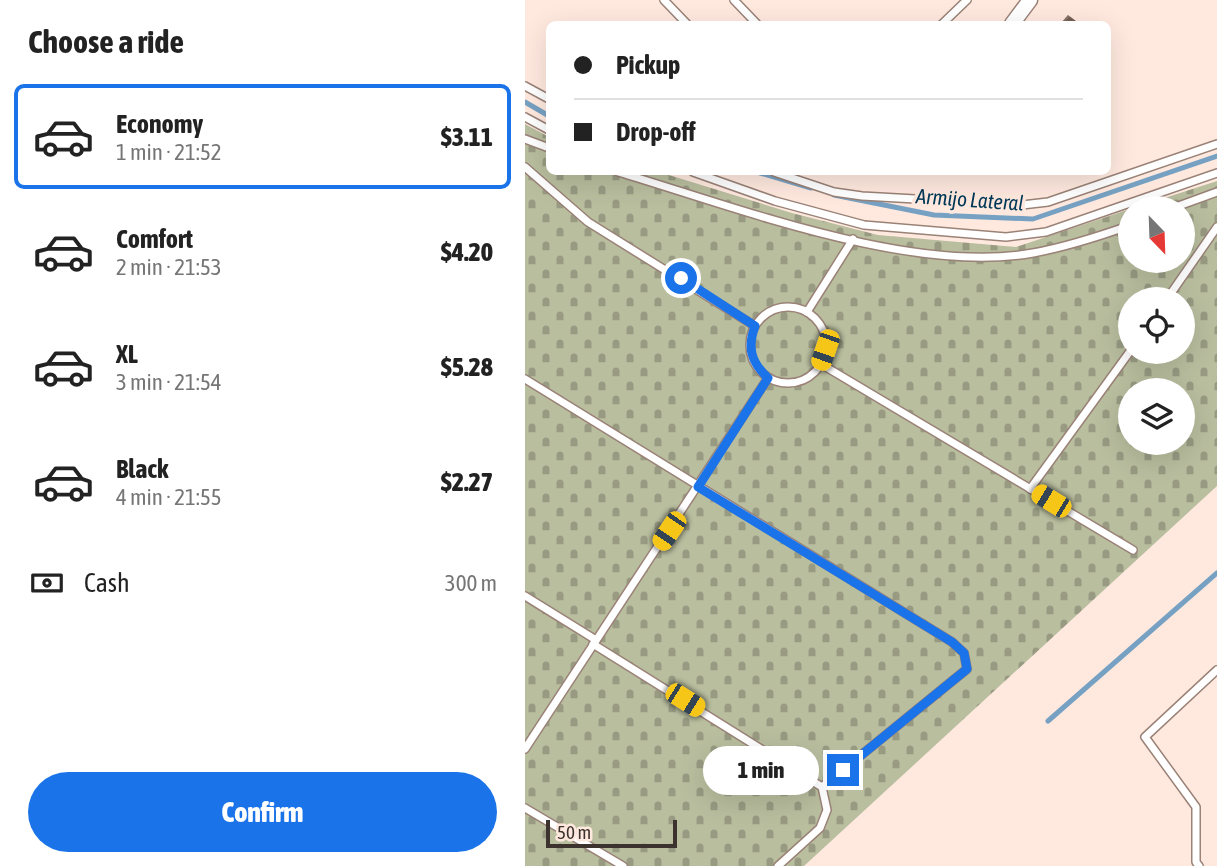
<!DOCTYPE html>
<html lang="en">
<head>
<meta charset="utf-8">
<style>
	:root { --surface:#fff; --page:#f6f6f6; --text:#222; --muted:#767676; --line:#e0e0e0; --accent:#1a73e8 }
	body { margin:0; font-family:"Asap Condensed",sans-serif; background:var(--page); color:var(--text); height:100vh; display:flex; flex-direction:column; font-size:26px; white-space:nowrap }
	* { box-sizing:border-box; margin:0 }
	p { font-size:23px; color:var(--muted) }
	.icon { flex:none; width:38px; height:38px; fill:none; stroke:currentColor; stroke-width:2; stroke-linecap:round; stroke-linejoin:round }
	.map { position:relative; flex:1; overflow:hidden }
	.sheet { display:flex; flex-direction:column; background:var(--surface); width:525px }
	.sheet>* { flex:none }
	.hud { position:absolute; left:21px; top:21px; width:565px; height:154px; border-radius:10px; box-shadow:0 7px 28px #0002; display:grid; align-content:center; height:154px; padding:0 28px; background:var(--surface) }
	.needle { width:46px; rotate:157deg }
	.buttons { position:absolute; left:593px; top:196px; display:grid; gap:14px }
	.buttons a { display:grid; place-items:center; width:77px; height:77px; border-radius:50%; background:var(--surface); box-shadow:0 7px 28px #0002; font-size:35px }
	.scale { position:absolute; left:21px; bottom:18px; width:131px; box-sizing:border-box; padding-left:7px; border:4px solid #3d332e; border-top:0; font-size:19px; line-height:24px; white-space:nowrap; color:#3d332e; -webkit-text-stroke:5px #ffe9df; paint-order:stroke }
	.end { position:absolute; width:32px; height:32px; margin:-16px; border:9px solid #1a73e8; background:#fff; box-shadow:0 0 0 4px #fff }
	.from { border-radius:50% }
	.bubble { position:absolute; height:49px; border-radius:24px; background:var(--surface); box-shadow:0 7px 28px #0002; font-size:23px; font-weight:800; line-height:49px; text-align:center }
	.car { position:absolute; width:21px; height:42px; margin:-21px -10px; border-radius:9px; box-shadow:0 0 5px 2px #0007; background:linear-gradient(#f5c518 24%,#345 0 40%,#f5c518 0 76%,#345 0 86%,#f5c518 0) }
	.hud b { display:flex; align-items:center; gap:24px; height:66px; font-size:26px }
	.hud b+b { border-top:2px solid var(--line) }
	.hud i { width:18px; height:18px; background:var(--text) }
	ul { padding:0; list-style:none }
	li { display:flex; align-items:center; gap:21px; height:105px; margin:0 14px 10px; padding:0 14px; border:4px solid transparent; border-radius:10px }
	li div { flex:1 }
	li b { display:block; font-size:26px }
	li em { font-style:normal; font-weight:800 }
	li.current { border-color:var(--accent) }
	li>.icon { width:63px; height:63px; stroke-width:1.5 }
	h2 { padding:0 28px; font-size:32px; line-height:84px }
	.pay { display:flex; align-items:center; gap:18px; height:77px; padding:0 28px; font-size:26px }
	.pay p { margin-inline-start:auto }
	.cta { display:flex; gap:14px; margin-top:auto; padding:14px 28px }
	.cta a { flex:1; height:80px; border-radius:42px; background:var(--accent); color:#fff; font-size:28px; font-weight:800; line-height:80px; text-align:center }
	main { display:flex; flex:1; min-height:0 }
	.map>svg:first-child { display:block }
	.cemetery { fill:url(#cemetery-stones); fill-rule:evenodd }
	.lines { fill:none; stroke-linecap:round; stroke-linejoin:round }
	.stream { stroke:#77a1c2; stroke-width:5 }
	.building { fill:url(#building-cross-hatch) }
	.lane-casing { stroke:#9a8277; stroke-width:10 }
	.street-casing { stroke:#9a8277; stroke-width:17 }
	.lane { stroke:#fff; stroke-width:7 }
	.street { stroke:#fff; stroke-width:14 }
	.route { stroke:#1a73e8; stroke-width:9 }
	.labels { text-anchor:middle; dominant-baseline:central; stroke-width:7; stroke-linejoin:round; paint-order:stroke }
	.water-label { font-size:21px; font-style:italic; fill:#003858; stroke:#ffe9df }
</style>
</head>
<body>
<main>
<section class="sheet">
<h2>Choose a ride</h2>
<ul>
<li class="current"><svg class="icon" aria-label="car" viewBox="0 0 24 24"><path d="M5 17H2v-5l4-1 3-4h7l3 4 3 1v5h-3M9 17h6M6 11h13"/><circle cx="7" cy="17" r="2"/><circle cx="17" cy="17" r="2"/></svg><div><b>Economy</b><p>1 min · 21:52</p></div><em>$3.11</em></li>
<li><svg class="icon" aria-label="car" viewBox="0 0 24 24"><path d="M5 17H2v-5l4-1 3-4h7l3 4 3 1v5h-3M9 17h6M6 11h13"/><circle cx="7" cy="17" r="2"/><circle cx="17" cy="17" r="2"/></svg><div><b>Comfort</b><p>2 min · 21:53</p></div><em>$4.20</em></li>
<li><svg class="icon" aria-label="car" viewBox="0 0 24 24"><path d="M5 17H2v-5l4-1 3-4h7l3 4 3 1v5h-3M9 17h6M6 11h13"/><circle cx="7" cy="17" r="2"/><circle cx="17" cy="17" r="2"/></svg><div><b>XL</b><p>3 min · 21:54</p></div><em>$5.28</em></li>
<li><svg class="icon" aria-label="car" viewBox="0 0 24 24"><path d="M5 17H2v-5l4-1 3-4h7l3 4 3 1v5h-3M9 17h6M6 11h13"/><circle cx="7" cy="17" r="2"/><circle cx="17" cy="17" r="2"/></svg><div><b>Black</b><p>4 min · 21:55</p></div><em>$2.27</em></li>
</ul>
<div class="pay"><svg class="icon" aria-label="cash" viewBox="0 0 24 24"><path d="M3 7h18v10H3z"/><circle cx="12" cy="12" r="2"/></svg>Cash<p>300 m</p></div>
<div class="cta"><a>Confirm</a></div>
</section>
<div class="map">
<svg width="692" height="866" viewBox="0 0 692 866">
	<defs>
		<pattern id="cemetery-stones" width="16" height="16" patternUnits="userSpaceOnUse" patternTransform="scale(1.75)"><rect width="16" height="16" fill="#b9be9f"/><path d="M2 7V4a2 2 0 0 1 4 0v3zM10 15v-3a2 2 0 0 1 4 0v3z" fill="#989b82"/></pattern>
		<pattern id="building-cross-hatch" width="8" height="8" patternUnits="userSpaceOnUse" patternTransform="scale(1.75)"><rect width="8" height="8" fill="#745e52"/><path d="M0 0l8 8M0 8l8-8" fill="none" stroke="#88776e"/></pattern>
	</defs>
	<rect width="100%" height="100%" fill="#ffe9df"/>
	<path class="cemetery" d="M0,124L24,137V172H134L267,213L353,235L491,247L605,209L606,261H658V208H609L692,181V486L279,866H0ZM606,299H658V352H606ZM606,390H658V443H606Z"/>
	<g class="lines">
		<g class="stream">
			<path d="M0,102L24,116"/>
			<path d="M232,172L286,188"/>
			<path d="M309,195L409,215L508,219L692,156"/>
			<path d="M523,721L692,573"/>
		</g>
	</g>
	<path class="building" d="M543,15L555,24H535Z"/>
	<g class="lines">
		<defs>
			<g id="lane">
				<path d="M139,0L162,24"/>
				<path d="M209,0L232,24"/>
				<path d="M417,24L442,0"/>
				<path d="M0,86L24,99"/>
				<path d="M0,117L24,130"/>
				<path d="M0,139L24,148"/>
				<path d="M0,167L63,222L230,326"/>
				<path d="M93,172C211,207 387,275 508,253C541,247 575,236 606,225"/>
				<path d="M168,172L250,201L339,225L481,237L521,232L692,173"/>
				<path d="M249,172L309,192L337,196L497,205L523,202L692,144"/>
				<path d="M648,208L692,192"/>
				<path d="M642,299L692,227"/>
				<circle cx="263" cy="345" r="38"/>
				<path d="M282,312L328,239"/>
				<path d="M296,364L608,550"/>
				<path d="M0,379L427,642L439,653L442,669L297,787"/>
				<path d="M505,489L606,350"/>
				<path d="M0,596L71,640"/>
				<path d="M68,644L297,787L302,810L295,828L253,866"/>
				<path d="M0,749L243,378"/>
				<path d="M0,808L98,866"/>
				<path d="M674,866L671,862V807L620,737L692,670"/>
			</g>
			<path id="street" d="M487,24L505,0"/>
		</defs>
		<use href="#lane" class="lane-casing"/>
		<use href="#street" class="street-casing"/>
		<use href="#lane" class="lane"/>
		<use href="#street" class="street"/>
	</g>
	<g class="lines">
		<path class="route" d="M156,278L230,326C222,348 226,362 243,378L173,487L427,642L439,653L442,669L318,770"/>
	</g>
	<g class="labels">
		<g class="water-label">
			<text transform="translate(445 199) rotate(4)">Armijo Lateral</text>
		</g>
	</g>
</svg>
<div class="buttons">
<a><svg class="needle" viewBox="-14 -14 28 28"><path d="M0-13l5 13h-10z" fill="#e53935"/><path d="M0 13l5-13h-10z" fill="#767676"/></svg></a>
<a><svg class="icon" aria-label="locate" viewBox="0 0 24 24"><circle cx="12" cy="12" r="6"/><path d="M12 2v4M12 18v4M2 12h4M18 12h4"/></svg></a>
<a><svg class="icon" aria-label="layers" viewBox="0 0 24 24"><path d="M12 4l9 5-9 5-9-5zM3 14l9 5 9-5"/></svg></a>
</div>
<div class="scale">50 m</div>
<i class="end from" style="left:156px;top:278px"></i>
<i class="end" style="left:318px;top:770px"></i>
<div class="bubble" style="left:178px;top:746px;width:116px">1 min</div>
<i class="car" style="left:300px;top:350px;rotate:199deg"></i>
<i class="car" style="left:526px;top:501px;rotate:301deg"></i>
<i class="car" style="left:144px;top:531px;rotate:214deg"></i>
<i class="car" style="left:160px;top:700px;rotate:122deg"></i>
<div class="hud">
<b><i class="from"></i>Pickup</b>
<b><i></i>Drop-off</b>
</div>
</div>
</main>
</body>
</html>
